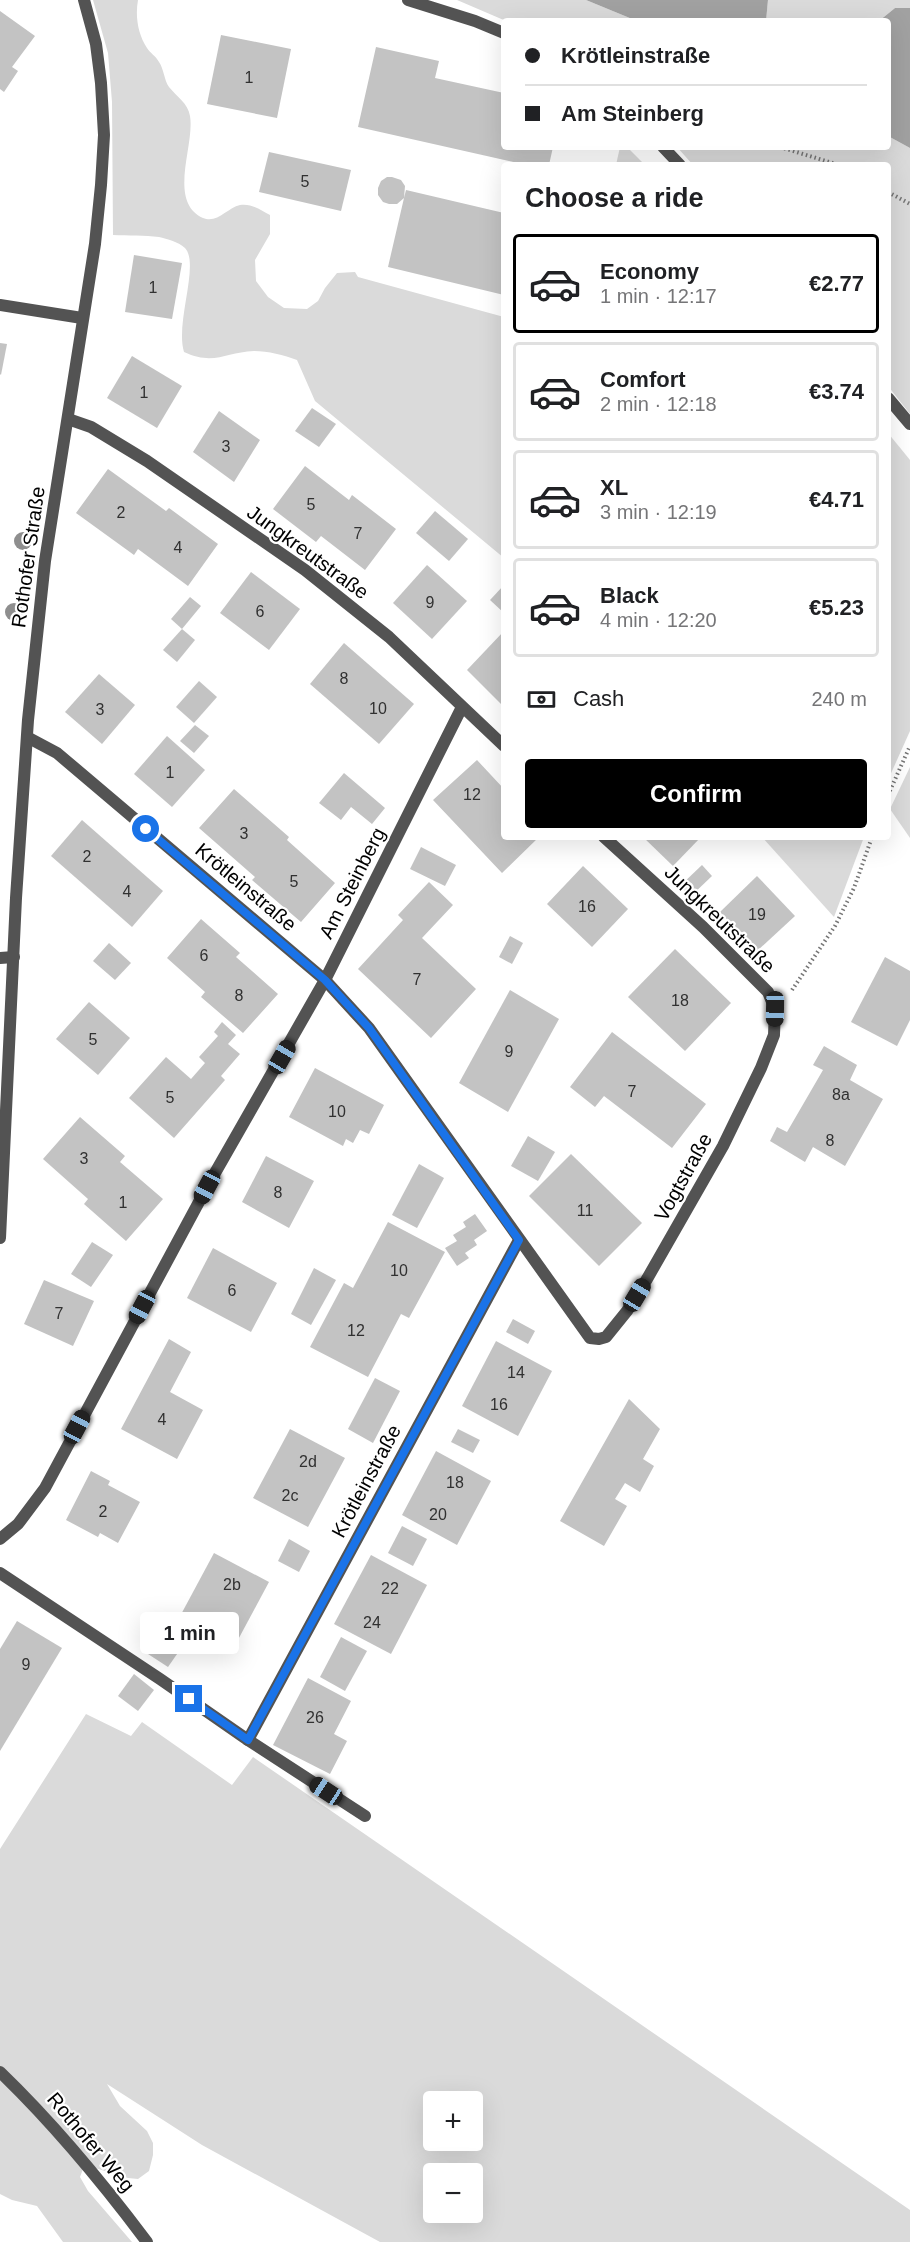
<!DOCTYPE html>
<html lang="en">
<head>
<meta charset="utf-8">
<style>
	:root { --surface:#fff; --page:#f6f6f6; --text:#202124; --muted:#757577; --line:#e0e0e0; --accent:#000 }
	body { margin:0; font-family:Arial,sans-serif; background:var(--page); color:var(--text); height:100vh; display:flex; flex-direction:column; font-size:22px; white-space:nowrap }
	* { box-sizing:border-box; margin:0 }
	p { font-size:20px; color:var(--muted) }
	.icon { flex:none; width:33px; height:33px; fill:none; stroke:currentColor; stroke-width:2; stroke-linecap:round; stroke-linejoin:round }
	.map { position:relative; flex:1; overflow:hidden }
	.panel { position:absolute; left:501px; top:162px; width:390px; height:678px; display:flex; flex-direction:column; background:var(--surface); border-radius:6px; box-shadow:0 6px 24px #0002 }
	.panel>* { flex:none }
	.banner { position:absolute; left:501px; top:18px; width:390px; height:132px; border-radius:6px; box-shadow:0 6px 24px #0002; display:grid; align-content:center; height:132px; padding:0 24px; background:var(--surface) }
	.tools { position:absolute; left:423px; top:2091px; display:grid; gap:12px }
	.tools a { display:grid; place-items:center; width:60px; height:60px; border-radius:6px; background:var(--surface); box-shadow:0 6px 24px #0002; font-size:30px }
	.end { position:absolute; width:27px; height:27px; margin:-14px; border:8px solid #1a73e8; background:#fff; box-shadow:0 0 0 3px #fff }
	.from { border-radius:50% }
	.bubble { position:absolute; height:42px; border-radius:6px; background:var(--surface); box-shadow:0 6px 24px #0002; font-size:20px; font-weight:800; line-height:42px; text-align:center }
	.car { position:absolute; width:18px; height:36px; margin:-18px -9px; border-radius:8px; box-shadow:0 0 4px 2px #0007; background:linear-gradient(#222 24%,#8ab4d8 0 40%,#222 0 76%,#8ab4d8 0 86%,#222 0) }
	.banner b { display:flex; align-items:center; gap:21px; height:57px; font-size:22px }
	.banner b+b { border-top:2px solid var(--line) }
	.banner i { width:15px; height:15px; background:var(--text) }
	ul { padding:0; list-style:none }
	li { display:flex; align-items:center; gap:18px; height:99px; margin:0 12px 9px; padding:0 12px; border:3px solid var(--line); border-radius:6px }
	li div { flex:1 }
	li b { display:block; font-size:22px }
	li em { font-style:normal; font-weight:800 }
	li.selected { border-color:var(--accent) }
	li>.icon { width:54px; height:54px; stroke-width:1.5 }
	h2 { padding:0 24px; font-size:27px; line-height:72px }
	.pay { display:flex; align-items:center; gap:15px; height:66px; padding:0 24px; font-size:22px }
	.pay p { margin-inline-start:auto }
	.cta { display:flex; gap:12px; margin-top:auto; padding:12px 24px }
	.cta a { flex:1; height:69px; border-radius:6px; background:var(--accent); color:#fff; font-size:24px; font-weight:800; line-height:69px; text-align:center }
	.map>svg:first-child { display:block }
	.green { fill:#dadada; fill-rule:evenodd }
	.water { fill:#a1a1a1 }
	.building { fill:#c3c3c3 }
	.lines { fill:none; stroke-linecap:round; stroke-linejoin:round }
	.path { stroke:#757575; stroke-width:4; stroke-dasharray:1.5 3; stroke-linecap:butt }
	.lane { stroke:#535353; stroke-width:12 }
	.street { stroke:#535353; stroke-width:12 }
	.tree { fill:#8e8e8e }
	.route { stroke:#1a73e8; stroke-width:8 }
	.labels { text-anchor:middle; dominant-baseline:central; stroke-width:4.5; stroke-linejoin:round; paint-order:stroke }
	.number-label { font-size:16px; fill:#313131 }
	.street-label { font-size:20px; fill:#000; stroke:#fff }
</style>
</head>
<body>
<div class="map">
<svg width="910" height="2242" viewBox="0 0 910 2242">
	<rect width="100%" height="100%" fill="#fff"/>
	<g class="green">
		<path d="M93,0H138C135,17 138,34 147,48C150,53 156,56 159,62C164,69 164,80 169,87C177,97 188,103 190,116C195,146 167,201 203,218C217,224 227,208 240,205C251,203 261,210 270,215V234L255,260L256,281L268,297L284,308L307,309L318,301L325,288L337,273L355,272L358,277L504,317V558L315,401L297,360C284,355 268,351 254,351C226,352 214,366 184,352C175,323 200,264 185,248C179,242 167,239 159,237C145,235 128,236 113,235L112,102L108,53Z"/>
		<path d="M457,0H586L637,21H506Z"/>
		<path d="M768,0H910V8H895L879,21H766Z"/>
		<path d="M888,136L910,148V414L888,386V165H693L677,147H888Z"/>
		<path d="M620,147H627L645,165H616Z"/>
		<path d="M888,433L910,460V731L888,780Z"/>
		<path d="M910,767V838L890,809Z"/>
		<path d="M762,837H864L834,917Z"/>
		<path d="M86,1714L131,1736L142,1722L232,1785L253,1757L910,2210V2242H380L202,2145L107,2084L120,2106L147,2131L153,2143V2155L149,2171L138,2179L128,2178L95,2168L83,2169L80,2177L88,2191L132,2242H63L37,2206L12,2200L0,2194V1849ZM434,2102H472V2140H434ZM434,2174H472V2212H434Z"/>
	</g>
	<g class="water">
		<path d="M586,0H768L766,21H637Z"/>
		<path d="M895,8H910V148L888,136V21H879Z"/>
	</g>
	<g class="building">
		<path d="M0,11L35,36L12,67L18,71L4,92L0,89Z"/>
		<path d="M221,35L291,49L277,118L207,104Z"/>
		<path d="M376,47L439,61L435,78L504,93V147H553L549,165H527L358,127Z"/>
		<path d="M269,152L351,170L341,211L259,192Z"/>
		<path d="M387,177H392L401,180L405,186L404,198L406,190L504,213V295L388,267L404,198L397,204H389L383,202L378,195V188L381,181Z"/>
		<path d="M134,255L182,263L172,319L125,312Z"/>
		<path d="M0,343L7,344L1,375L0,374Z"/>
		<path d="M132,356L182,386L157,428L107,398Z"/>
		<path d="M312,408L336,424L319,447L295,431Z"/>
		<path d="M219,411L260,440L234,482L193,452Z"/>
		<path d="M305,466L349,500L352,495L396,529L365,570L321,536L316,542L273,509Z"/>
		<path d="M108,469L166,511L169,508L218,544L188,586L138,549L134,555L76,513Z"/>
		<path d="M435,511L468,539L449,561L416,533Z"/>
		<path d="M427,565L467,601L432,639L393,603Z"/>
		<path d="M251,572L300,609L269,650L220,613Z"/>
		<path d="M504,585V613L490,600Z"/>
		<path d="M190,597L201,606L182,629L171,619Z"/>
		<path d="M182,629L195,640L177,662L163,650Z"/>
		<path d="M504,631V707L467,670Z"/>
		<path d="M344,643L414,704L379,744L310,684Z"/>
		<path d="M99,674L135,705L102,744L65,712Z"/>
		<path d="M199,681L217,697L194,723L176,707Z"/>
		<path d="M195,725L209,736L194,753L180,741Z"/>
		<path d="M167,736L205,770L172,807L134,774Z"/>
		<path d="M477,760L504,789V837H539L502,873L433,800Z"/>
		<path d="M344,773L385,808L372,824L351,807L341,820L319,803Z"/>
		<path d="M234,789L289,837L287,840L335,883L301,922L252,880L255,877L199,828Z"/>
		<path d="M82,820L163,891L132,927L51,856Z"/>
		<path d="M643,837H701L673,866Z"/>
		<path d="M421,847L456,865L445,886L410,869Z"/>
		<path d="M702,865L712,876L690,897L680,886Z"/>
		<path d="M583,866L628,909L592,947L547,904Z"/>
		<path d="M757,876L795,916L757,951L720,912Z"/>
		<path d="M429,882L453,905L422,938L476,989L431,1038L358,969L403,920L398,915Z"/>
		<path d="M201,919L240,953L236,957L278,994L243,1033L201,997L205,992L167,958Z"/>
		<path d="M510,936L523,943L512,964L499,957Z"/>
		<path d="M109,943L131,963L115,980L93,961Z"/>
		<path d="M675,949L731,1003L685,1051L628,997Z"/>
		<path d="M885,957L910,971V1020L897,1046L851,1022Z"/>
		<path d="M510,990L559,1019L508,1112L459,1083Z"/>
		<path d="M89,1002L130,1038L98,1075L56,1039Z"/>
		<path d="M222,1022L236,1035L228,1044L240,1054L221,1076L225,1080L174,1138L129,1098L166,1057L191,1079L205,1063L199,1057L218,1036L214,1032Z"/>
		<path d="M612,1032L706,1104L672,1148L604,1096L595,1107L570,1087Z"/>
		<path d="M824,1046L857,1065L850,1080L883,1099L845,1166L813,1147L805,1162L770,1141L777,1127L787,1132L823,1070L813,1065Z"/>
		<path d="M315,1068L384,1105L369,1134L360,1130L353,1143L346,1139L343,1146L289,1117Z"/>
		<path d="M80,1117L125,1156L120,1162L163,1199L126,1241L84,1204L88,1199L43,1159Z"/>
		<path d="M528,1136L555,1152L538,1181L511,1166Z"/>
		<path d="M571,1154L642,1223L599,1266L529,1196Z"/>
		<path d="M266,1156L314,1181L289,1228L242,1202Z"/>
		<path d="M419,1164L444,1178L417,1228L392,1215Z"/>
		<path d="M475,1214L487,1231L474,1240L477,1245L465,1253L469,1258L457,1266L445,1248L457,1241L453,1235L466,1227L463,1222Z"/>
		<path d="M388,1222L445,1252L409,1318L401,1314L368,1377L310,1347L344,1283L353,1288Z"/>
		<path d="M92,1242L113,1255L91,1287L71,1274Z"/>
		<path d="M213,1248L277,1283L251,1332L187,1298Z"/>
		<path d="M314,1268L336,1280L311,1325L291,1314Z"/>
		<path d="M44,1280L94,1301L73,1346L24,1324Z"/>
		<path d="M513,1319L535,1331L528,1344L506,1332Z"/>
		<path d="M169,1339L191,1352L170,1392L203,1410L177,1459L121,1429Z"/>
		<path d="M496,1341L552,1371L518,1436L462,1406Z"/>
		<path d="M375,1378L400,1391L373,1443L348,1429Z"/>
		<path d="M629,1399L660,1429L643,1459L654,1466L640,1492L625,1483L615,1499L627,1506L604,1546L560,1521Z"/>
		<path d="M290,1429L345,1458L308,1527L253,1498Z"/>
		<path d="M458,1429L480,1440L473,1453L451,1442Z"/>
		<path d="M436,1451L491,1481L457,1545L402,1515Z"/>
		<path d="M91,1471L110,1481L108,1485L140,1502L118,1543L100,1533L98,1537L66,1520Z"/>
		<path d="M402,1526L427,1539L413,1566L388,1553Z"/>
		<path d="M289,1539L310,1551L299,1572L278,1561Z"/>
		<path d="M214,1553L269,1582L233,1649L178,1620Z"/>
		<path d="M371,1555L427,1585L391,1654L334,1624Z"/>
		<path d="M17,1621L62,1648L0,1751V1649Z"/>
		<path d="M163,1631L184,1644L168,1667L148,1654Z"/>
		<path d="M341,1637L367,1651L345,1691L320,1677Z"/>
		<path d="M134,1674L154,1690L138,1711L118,1696Z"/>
		<path d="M308,1678L351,1701L334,1734L347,1741L330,1774L273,1745Z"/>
	</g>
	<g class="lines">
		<g class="path">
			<path d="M780,147L839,165"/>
			<path d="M888,192L910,204"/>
			<path d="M888,795L910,746"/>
			<path d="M792,990L835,926L854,888L872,837"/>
		</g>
		<g class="lane">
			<path d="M408,0L475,21L504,33"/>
			<path d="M663,147L680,165"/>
			<path d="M888,398L910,424"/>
			<path d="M0,958L14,957"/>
			<path d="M365,1816L248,1740L519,1240"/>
		</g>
		<g class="street">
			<path d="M0,305L82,318"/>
			<path d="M68,419L91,427L147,461L305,570L389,637L504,746"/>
			<path d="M27,737L57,753L325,980L369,1028L590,1338L599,1339L606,1337L627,1311L647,1279L723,1146L761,1068L774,1035L775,1009L768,992L703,927L604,837"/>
			<path d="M0,1238L16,898L28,720L45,561L95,244L101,185L104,135L101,83L96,44L84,0"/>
			<path d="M0,1539L18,1524L45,1488L207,1187L325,980L462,707"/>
			<path d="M0,1573L160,1679L248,1740"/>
			<path d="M0,2072C54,2124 102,2182 147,2242"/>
		</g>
	</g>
	<g class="tree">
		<circle cx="23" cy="541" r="9"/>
		<circle cx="14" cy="612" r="9"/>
	</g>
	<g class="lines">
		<path class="route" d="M146,829L325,980L369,1028L519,1240L248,1740L189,1699"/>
	</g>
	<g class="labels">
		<g class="number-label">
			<text x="249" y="77">1</text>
			<text x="305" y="181">5</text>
			<text x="153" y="287">1</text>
			<text x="144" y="392">1</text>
			<text x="226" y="446">3</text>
			<text x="311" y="504">5</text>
			<text x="121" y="512">2</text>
			<text x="358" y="533">7</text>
			<text x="178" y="547">4</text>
			<text x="430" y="602">9</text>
			<text x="260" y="611">6</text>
			<text x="344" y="678">8</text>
			<text x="378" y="708">10</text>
			<text x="100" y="709">3</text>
			<text x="170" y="772">1</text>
			<text x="472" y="794">12</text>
			<text x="244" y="833">3</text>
			<text x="87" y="856">2</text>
			<text x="294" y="881">5</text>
			<text x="127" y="891">4</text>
			<text x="587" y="906">16</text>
			<text x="757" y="914">19</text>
			<text x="204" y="955">6</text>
			<text x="417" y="979">7</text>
			<text x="239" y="995">8</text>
			<text x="680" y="1000">18</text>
			<text x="93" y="1039">5</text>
			<text x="509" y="1051">9</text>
			<text x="632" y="1091">7</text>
			<text x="841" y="1094">8a</text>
			<text x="170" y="1097">5</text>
			<text x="337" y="1111">10</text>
			<text x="830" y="1140">8</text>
			<text x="84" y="1158">3</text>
			<text x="278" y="1192">8</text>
			<text x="123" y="1202">1</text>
			<text x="585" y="1210">11</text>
			<text x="399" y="1270">10</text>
			<text x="232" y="1290">6</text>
			<text x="59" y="1313">7</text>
			<text x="356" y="1330">12</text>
			<text x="516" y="1372">14</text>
			<text x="499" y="1404">16</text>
			<text x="162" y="1419">4</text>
			<text x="308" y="1461">2d</text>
			<text x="455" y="1482">18</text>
			<text x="290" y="1495">2c</text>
			<text x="103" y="1511">2</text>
			<text x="438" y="1514">20</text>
			<text x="232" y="1584">2b</text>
			<text x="390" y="1588">22</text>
			<text x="372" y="1622">24</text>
			<text x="26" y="1664">9</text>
			<text x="315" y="1717">26</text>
		</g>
		<g class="street-label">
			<text transform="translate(308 552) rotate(36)">Jungkreutstraße</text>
			<text transform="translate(28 557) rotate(-82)">Rothofer Straße</text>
			<text transform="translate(352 883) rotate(-63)">Am Steinberg</text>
			<text transform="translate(246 887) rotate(40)">Krötleinstraße</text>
			<text transform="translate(720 919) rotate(44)">Jungkreutstraße</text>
			<text transform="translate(683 1177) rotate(-61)">Vogtstraße</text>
			<text transform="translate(366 1481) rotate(-62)">Krötleinstraße</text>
			<text transform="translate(91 2142) rotate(50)">Rothofer Weg</text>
		</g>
	</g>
</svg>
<div class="tools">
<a>+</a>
<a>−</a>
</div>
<i class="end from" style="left:146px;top:829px"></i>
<i class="end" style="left:189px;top:1699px"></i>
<div class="bubble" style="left:140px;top:1612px;width:99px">1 min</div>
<i class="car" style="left:775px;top:1009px;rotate:181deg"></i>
<i class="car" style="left:282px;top:1057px;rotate:30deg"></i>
<i class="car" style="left:207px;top:1187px;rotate:208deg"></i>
<i class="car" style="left:637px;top:1295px;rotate:31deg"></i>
<i class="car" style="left:142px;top:1307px;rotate:208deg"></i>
<i class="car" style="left:77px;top:1427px;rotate:28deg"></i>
<i class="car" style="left:326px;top:1791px;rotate:303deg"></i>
<div class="banner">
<b><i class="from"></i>Krötleinstraße</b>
<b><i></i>Am Steinberg</b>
</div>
<section class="panel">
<h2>Choose a ride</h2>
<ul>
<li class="selected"><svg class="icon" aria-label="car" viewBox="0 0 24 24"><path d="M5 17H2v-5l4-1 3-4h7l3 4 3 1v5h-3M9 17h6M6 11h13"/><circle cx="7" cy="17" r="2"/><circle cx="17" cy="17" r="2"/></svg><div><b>Economy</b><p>1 min · 12:17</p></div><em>€2.77</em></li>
<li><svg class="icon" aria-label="car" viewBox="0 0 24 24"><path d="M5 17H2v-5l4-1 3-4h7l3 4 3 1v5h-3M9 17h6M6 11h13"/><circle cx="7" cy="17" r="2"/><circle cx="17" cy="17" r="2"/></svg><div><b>Comfort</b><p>2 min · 12:18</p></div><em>€3.74</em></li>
<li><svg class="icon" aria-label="car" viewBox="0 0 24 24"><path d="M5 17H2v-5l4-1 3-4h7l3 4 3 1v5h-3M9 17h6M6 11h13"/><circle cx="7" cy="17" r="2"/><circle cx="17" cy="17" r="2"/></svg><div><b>XL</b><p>3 min · 12:19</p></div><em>€4.71</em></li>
<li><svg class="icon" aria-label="car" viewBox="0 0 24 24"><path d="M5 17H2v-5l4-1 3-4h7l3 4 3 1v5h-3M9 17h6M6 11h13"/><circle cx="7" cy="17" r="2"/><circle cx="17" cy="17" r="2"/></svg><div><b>Black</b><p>4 min · 12:20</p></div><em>€5.23</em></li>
</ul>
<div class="pay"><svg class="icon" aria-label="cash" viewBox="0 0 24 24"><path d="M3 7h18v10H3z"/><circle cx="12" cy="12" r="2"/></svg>Cash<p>240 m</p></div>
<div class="cta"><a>Confirm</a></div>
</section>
</div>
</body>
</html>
